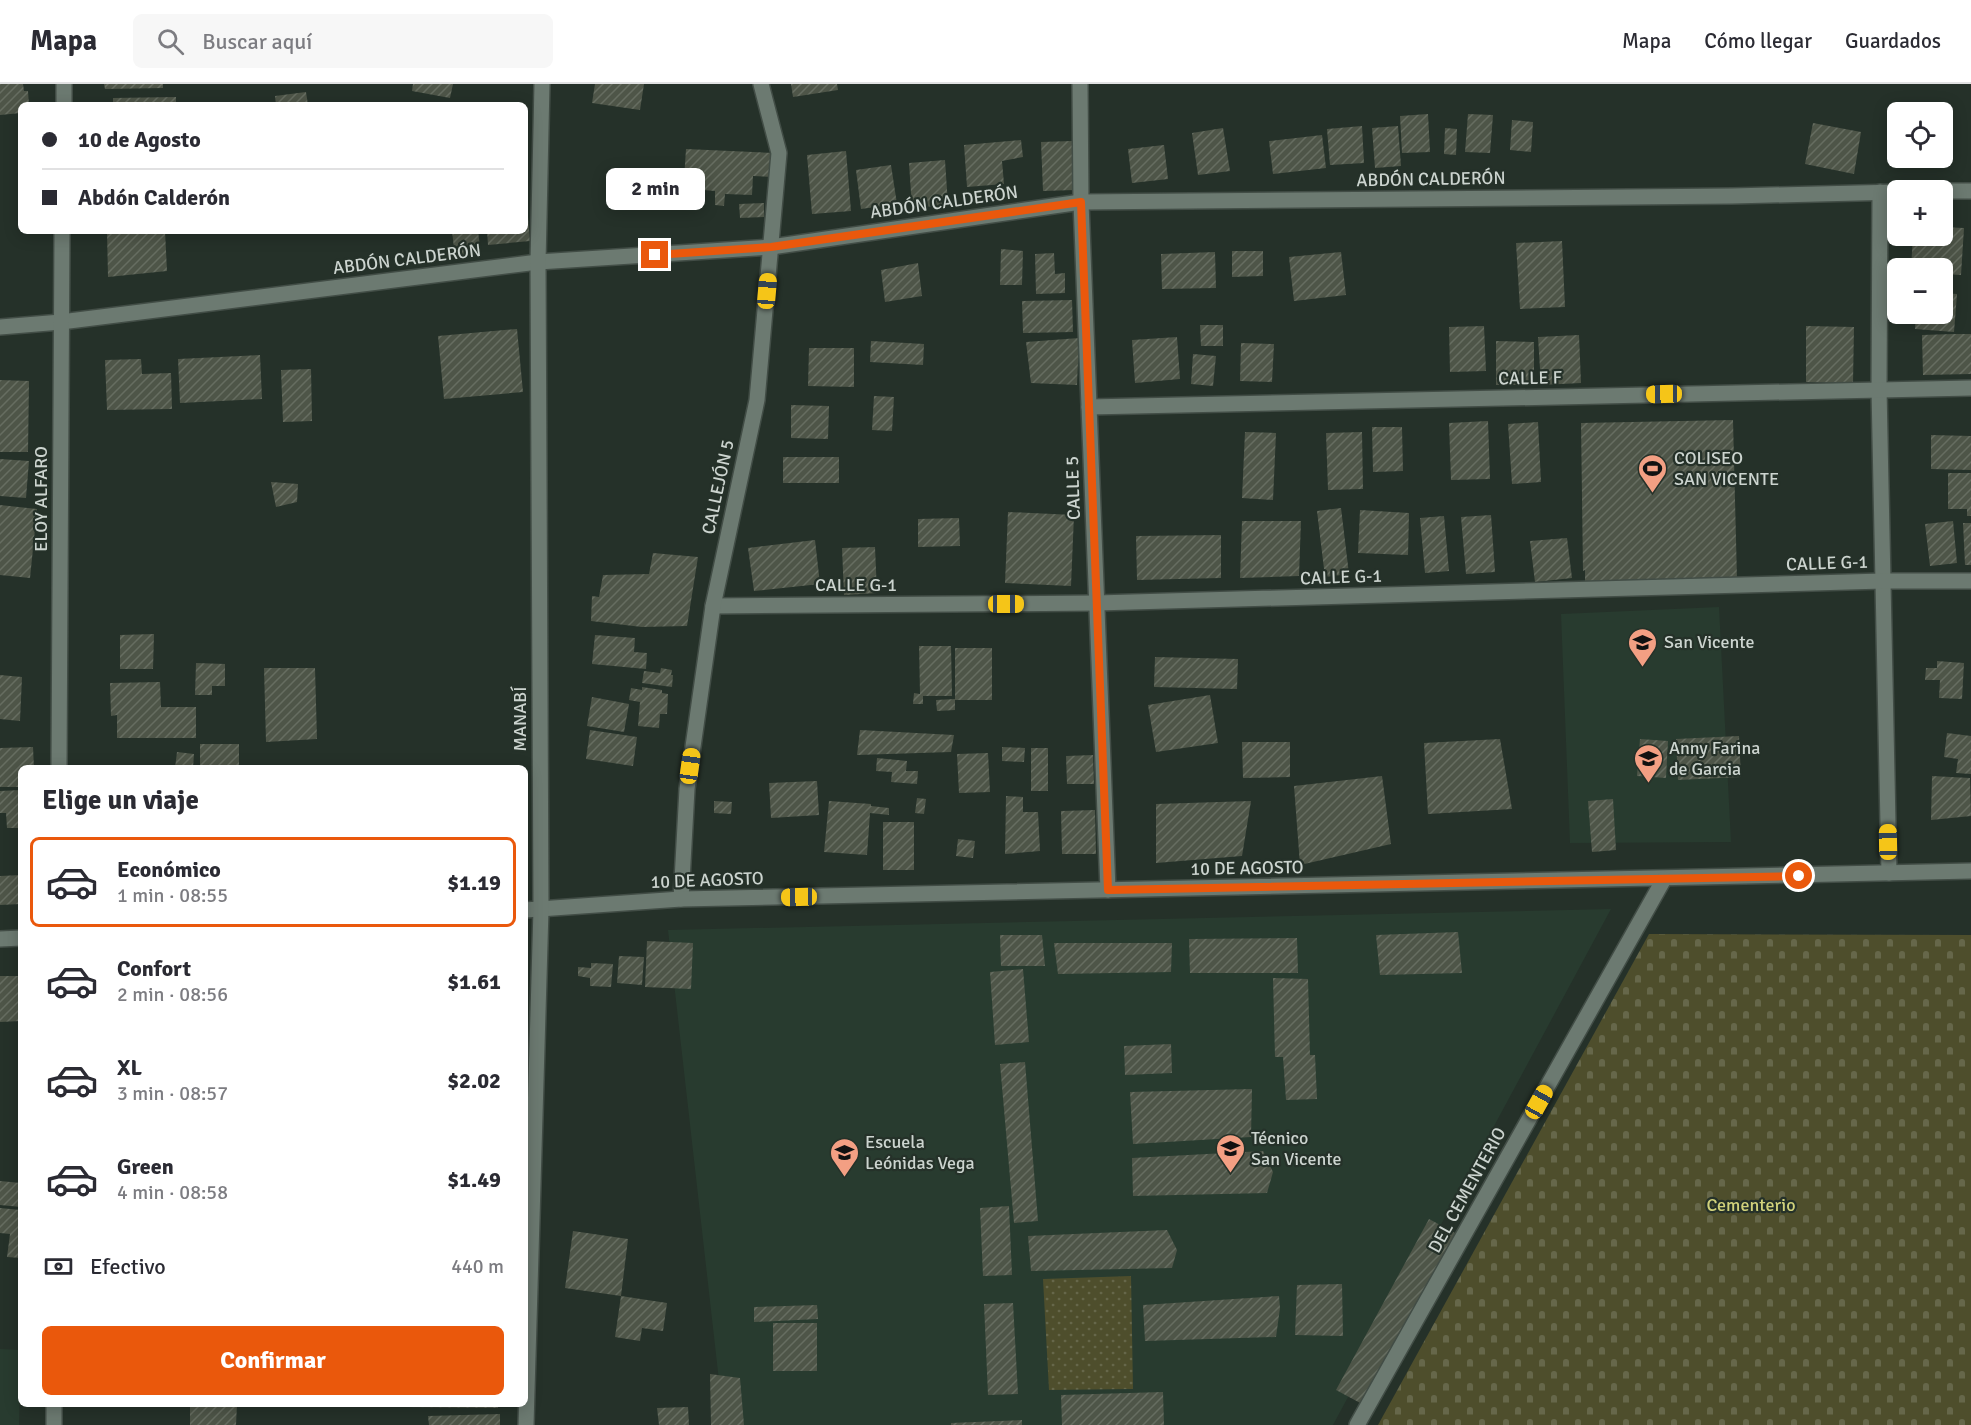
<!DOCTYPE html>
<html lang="es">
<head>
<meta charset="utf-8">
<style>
	:root { --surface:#fff; --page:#f7f7f7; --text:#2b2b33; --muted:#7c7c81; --line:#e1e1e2; --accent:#ea580c }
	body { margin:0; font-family:Signika,sans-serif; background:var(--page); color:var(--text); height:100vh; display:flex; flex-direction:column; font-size:22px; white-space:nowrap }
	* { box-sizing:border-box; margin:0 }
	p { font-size:20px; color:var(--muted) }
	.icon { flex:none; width:33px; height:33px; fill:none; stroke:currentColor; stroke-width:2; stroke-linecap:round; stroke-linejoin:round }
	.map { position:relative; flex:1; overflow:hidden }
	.side { position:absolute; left:18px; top:681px; width:510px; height:642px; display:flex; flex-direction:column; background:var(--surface); border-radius:9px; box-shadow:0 3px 15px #0003 }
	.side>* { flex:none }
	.banner { position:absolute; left:18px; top:18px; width:510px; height:132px; border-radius:9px; box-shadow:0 3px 15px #0003; display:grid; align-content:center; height:132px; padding:0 24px; background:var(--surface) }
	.buttons { position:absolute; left:1887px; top:18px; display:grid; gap:12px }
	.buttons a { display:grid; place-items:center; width:66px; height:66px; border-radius:9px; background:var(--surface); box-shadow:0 3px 15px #0003; font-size:30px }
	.end { position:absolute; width:27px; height:27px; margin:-14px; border:8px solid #ea580c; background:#fff; box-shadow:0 0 0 3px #fff }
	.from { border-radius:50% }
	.bubble { position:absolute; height:42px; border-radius:9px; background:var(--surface); box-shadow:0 3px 15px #0003; font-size:20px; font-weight:700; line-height:42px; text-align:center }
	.car { position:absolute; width:18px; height:36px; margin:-18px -9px; border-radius:8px; box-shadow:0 0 4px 2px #0007; background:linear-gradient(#f5c518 24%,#345 0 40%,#f5c518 0 76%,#345 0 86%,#f5c518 0) }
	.banner b { display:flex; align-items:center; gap:21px; height:57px; font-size:22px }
	.banner b+b { border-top:2px solid var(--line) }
	.banner i { width:15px; height:15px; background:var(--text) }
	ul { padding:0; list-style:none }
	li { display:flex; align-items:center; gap:18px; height:90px; margin:0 12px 9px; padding:0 12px; border:3px solid transparent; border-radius:9px }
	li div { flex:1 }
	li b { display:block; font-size:22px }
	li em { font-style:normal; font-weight:700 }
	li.active { border-color:var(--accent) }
	li>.icon { width:54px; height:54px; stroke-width:1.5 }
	h2 { padding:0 24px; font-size:27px; line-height:72px }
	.pay { display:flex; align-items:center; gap:15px; height:66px; padding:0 24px; font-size:22px }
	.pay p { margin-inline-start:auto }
	.action { display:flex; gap:12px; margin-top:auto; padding:12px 24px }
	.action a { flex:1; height:69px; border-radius:9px; background:var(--accent); color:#fff; font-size:24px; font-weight:700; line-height:69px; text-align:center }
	header { display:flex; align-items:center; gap:36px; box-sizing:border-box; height:84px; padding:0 30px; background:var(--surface); border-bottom:2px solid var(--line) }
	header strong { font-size:28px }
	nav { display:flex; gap:33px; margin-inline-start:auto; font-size:21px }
	.search { width:420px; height:54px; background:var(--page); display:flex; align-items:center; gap:15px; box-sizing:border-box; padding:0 21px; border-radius:9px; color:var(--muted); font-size:22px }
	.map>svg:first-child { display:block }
	.built { fill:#283b2f }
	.cemetery { fill:url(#cemetery-stones) }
	.park { fill:url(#park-dots) }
	.building { fill:url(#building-hatch) }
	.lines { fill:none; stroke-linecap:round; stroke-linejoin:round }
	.minor-casing { stroke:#424d46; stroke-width:18 }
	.minor { stroke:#6c7a71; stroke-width:15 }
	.route { stroke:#ea580c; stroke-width:8 }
	.labels { text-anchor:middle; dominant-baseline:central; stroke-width:4.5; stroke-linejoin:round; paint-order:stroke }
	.street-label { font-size:18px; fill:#ccd4cf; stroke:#253129 }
	.poi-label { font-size:18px; fill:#ccd4cf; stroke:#253129; text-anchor:start }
	.park-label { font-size:18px; fill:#d1d27b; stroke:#253129 }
</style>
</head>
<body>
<header>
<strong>Mapa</strong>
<div class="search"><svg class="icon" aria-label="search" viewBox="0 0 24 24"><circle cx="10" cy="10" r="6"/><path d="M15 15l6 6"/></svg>Buscar aquí</div>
<nav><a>Mapa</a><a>Cómo llegar</a><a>Guardados</a></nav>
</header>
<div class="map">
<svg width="1971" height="1341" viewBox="0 0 1971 1341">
	<defs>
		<pattern id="cemetery-stones" width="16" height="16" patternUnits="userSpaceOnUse" patternTransform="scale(1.5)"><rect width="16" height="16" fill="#4e4e2c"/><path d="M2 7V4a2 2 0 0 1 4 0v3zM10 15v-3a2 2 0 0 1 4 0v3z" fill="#66674a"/></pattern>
		<pattern id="park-dots" width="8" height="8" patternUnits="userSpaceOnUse" patternTransform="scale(1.5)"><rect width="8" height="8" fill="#4e4e2c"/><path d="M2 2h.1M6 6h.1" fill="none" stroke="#66674a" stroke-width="1.8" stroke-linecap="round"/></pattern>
		<pattern id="building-hatch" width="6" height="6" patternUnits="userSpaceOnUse" patternTransform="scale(1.5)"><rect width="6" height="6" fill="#4e5548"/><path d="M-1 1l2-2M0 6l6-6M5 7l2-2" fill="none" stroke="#666d61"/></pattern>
	</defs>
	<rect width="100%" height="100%" fill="#253129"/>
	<g class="built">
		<path d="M1719,523L1731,758L1570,759L1561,530Z"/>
		<path d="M1611,825L1333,1341H724L668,846Z"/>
		<path d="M0,1265L21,1266L19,1341H0Z"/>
	</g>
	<path class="cemetery" d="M1649,850L1971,851V1341H1378Z"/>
	<path class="park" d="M1131,1192L1133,1305L1049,1306L1043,1195Z"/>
	<g class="building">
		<path d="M0,0H23L24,7H28L29,21H21V29L0,31Z"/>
		<path d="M104,0H163V4L105,5Z"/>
		<path d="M413,0H453L450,14L412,7Z"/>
		<path d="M595,0H644L640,26L592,19Z"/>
		<path d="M791,0H837L838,6L793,13Z"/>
		<path d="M306,8L308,21H276L275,12Z"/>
		<path d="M176,13V21H113V14Z"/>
		<path d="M1428,30L1430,68L1402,69L1400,32Z"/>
		<path d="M1468,30L1493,31L1490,69L1465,68Z"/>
		<path d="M1512,36L1533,38L1531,68L1510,66Z"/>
		<path d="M1813,39L1861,48L1854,90L1805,80Z"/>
		<path d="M1362,42L1364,79L1330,81L1327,45Z"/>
		<path d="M1398,42L1401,82L1375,84L1372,44Z"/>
		<path d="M1223,44L1230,87L1198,91L1192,49Z"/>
		<path d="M1445,44L1457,45L1456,71L1444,70Z"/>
		<path d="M1322,51L1326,84L1273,90L1269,57Z"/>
		<path d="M1021,56L1023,73L1002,77L1004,100L967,103L964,61Z"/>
		<path d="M1072,57L1075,106L1043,107L1041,58Z"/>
		<path d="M1164,61L1168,95L1132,99L1128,65Z"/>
		<path d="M686,65L774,69L773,93L753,92L752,111L725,110L724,122L715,121V107L690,105V95H684Z"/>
		<path d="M846,67L851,127L812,130L807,71Z"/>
		<path d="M945,76L948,121L912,124L909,79Z"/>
		<path d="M891,81L897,120L861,125L856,86Z"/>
		<path d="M764,119V133L740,134L739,120Z"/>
		<path d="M527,121L530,157L488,161L487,147H525V122Z"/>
		<path d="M1942,143L1964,144L1961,191L1942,190V184H1911L1913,152H1942Z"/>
		<path d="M107,147H165L167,187L108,193Z"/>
		<path d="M452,147H478L481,170L455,173Z"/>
		<path d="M1562,157L1565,223L1520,225L1516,159Z"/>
		<path d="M1001,165L1023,167L1022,201H1000Z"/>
		<path d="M1232,167H1263V192L1232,193Z"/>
		<path d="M1215,168L1216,204L1162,205L1161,170Z"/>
		<path d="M1341,168L1346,211L1294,217L1289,173Z"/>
		<path d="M1054,169L1055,190L1065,189V209L1036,210L1035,170Z"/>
		<path d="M918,179L922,212L885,218L881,186Z"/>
		<path d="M1942,209L1957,210L1954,248L1915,245L1916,230H1942Z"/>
		<path d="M1072,216L1073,248L1023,249L1022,217Z"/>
		<path d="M1200,241H1223V262H1201Z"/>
		<path d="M1484,242L1486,287L1450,288L1449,243Z"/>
		<path d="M1806,242L1854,243L1853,299L1806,298Z"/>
		<path d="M517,245L523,308L444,315L438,252Z"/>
		<path d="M1953,250H1971V290L1923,291L1922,251Z"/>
		<path d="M1579,251L1581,299L1541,301L1538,253Z"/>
		<path d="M1177,253L1180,295L1135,299L1132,256Z"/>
		<path d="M1079,254L1077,301L1031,299L1026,258Z"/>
		<path d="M871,257L924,260L923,281L870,278Z"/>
		<path d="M1496,257L1534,258V301H1496Z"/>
		<path d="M1241,259L1274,260L1272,298L1240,297Z"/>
		<path d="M809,264H854V303L808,302Z"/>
		<path d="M1193,270L1216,272L1213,302L1191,300Z"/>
		<path d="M260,271L262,315L180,319L178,275Z"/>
		<path d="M141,275L142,290L171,289L172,325L107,326L105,276Z"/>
		<path d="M311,285L312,337L283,338L281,286Z"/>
		<path d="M0,296L29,297L28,368H0Z"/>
		<path d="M874,312L894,313L892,347L872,346Z"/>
		<path d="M791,321L829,322L828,355L791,354Z"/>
		<path d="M1733,336L1737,495L1585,498V486L1583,487L1581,339Z"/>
		<path d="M1488,337L1490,395L1451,396L1449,339Z"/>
		<path d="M1538,338L1541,398L1512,400L1508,340Z"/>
		<path d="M1372,343H1402L1403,387L1373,388Z"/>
		<path d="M1245,348L1276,349L1273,416L1242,414Z"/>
		<path d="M1362,348L1363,405L1328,406L1326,349Z"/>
		<path d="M1931,351L1971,352V386L1931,385Z"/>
		<rect x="783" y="373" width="56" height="26"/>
		<path d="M0,375L29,377L26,414L0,412Z"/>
		<path d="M1948,389H1971V432H1967V425H1948Z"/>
		<path d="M271,398L298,400L297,418L276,423Z"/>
		<path d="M0,421L37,425L30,494L0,491Z"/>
		<path d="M1341,424L1349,490L1325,493L1317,427Z"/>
		<path d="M1360,426L1409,429L1408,471L1358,469Z"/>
		<path d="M1008,428L1074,431L1071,502L1005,499Z"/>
		<path d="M1491,431L1495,488L1466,490L1461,433Z"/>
		<path d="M1444,432L1449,487L1425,489L1420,434Z"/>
		<path d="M959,434L960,462L918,463V435Z"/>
		<path d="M1242,437H1301L1299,492L1240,494Z"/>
		<path d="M1953,437L1957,479L1930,482L1925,440Z"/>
		<path d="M1963,439H1971V481H1965Z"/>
		<path d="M1221,451V494L1137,496L1136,452Z"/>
		<path d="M1567,454L1572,494L1535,498L1530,457Z"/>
		<path d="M815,456L820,500L754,507L748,464Z"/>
		<path d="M875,463L877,509L844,511L842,464Z"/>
		<path d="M653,469L698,473L687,542L642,543L591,537L592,512L599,513L603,491L649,490Z"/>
		<path d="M154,550L153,585H120V551Z"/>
		<path d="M595,551L635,554L634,568L647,569L646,585L592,580Z"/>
		<path d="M919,562H951L952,612H923V620H913L914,609L920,610Z"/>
		<rect x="955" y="564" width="37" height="52"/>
		<path d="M1155,573L1238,575L1237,605L1154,603Z"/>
		<path d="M1937,577L1964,579L1962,615L1939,614L1940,596H1925L1926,584H1937Z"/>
		<path d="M196,579L225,580V602H212V611H195Z"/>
		<path d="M264,584H315L317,655L266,658Z"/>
		<path d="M661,584L672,586L671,591H673L672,603L642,599L644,587L660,589Z"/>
		<path d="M0,591L22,593L20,637L0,635Z"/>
		<path d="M160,598L161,623H196V654H117V631L111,632L110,599Z"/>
		<path d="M642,603L662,606V609L668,610L667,630H660L659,644L638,642L640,618L629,616L631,604L642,606Z"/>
		<path d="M1210,611L1218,659L1156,668L1148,621Z"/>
		<path d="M592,613L629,620L624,648L587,642Z"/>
		<path d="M955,615V626L937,627L936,616Z"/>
		<path d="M590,646L637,653L633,682L586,675Z"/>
		<path d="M860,646L954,651L951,668L857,671Z"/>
		<path d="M1947,649L1971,652V690L1956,689L1958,675L1944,673Z"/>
		<path d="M1739,652L1741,693L1678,696L1676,655Z"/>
		<path d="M1500,655L1512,725L1428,730L1424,659Z"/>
		<path d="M1640,655L1668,657L1666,694L1637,692Z"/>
		<path d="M1242,658H1290V693L1243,694Z"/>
		<rect x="200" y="660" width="39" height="24"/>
		<path d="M33,663L34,684H21V703H0V664Z"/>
		<path d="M1002,663L1025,664L1024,678L1002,677Z"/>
		<rect x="1031" y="664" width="17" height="43"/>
		<path d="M177,668L194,670L193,684H175Z"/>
		<path d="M988,669L990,708L959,709L957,670Z"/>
		<path d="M1093,671L1094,700H1067L1066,672Z"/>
		<path d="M877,674L907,677L906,687H918L917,700L891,698L892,688L876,687Z"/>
		<path d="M1382,692L1391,760L1300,781L1294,702Z"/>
		<path d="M1932,692L1970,694L1971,732L1931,736Z"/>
		<path d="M817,697L819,731L771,734L769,699Z"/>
		<path d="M21,706V744H7L6,729H0V707Z"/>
		<path d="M1006,712L1023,713V728H1038L1040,767L1005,770Z"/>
		<path d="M917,714L926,715L924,730L915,729Z"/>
		<path d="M1613,715L1616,766L1592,768L1588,717Z"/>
		<path d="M714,717L732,718L731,730L714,729Z"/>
		<path d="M829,717L871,720V722L889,724V731L870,729L867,771L824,768Z"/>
		<path d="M1251,717L1242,772L1156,779V720Z"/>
		<path d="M1095,726L1096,770H1062L1061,727Z"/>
		<rect x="883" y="738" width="31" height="48"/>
		<path d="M958,755L975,757L973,774L956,772Z"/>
		<path d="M21,791V820L0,821V792Z"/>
		<path d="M1458,848L1462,889L1380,891L1376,851Z"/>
		<path d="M1000,851H1042L1045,882H1001Z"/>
		<path d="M1297,854L1298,889H1190L1189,855Z"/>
		<path d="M647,857L693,859L691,905L645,903Z"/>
		<path d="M1054,859H1172L1171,888L1058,890Z"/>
		<path d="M619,872L644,873L642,901L617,899Z"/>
		<path d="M591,879L613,880L611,903L590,902V894L578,892V883L591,884Z"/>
		<path d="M1023,885L1029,958L995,961L990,888Z"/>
		<path d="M0,892H21V937L0,938Z"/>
		<path d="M1273,894L1308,895L1310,971H1315L1317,1015L1286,1016L1283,973H1275Z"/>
		<path d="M1171,960L1172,989L1125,991L1124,962Z"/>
		<path d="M1025,978L1038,1137L1014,1139L1000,980Z"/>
		<path d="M1252,1005L1251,1053L1133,1060L1130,1008Z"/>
		<path d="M1263,1067L1273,1088L1267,1109L1133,1112L1132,1074Z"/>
		<path d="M0,1097L21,1099V1123L0,1121Z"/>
		<path d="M1009,1122L1012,1191L983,1192L980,1124Z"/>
		<path d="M0,1124L21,1126V1174L7,1173L10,1150L0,1149Z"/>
		<path d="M1429,1135L1457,1150L1364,1321L1336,1306Z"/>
		<path d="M1167,1146L1177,1166L1172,1184L1031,1187L1028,1152Z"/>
		<path d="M573,1147L628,1155L621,1212L667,1219L663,1247L642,1244L640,1257L615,1253L621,1212L565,1204Z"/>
		<path d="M1342,1200L1343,1252L1295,1251L1297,1201Z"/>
		<path d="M1279,1212L1280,1224L1276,1253L1145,1257L1143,1221Z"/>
		<path d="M1013,1219L1018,1310L988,1311L984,1220Z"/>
		<path d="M817,1221L818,1235L754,1238V1223Z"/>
		<rect x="773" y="1239" width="44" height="48"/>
		<path d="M710,1290L740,1294L744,1341H711Z"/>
		<path d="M1163,1308L1164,1341H1062L1061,1311Z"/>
		<path d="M190,1320H237L236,1341H190Z"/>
		<path d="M405,1320H498V1324L405,1323Z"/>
		<path d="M688,1323L689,1341H659L657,1324Z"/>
		<path d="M500,1330V1341H429L428,1332Z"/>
		<path d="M1022,1336V1341H951V1339Z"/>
	</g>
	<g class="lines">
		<defs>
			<g id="minor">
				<path d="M1080,0L1081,118L1108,806"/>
				<path d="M64,21V0"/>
				<path d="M1942,107H1971"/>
				<path d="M1880,108L1879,305L1889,789"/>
				<path d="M0,243L61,238L538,178L771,163L1081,118L1732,112L1898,108"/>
				<path d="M1089,323L1971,304"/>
				<path d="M713,522L1097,519L1883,497H1971"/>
				<path d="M59,684L62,147"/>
				<path d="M681,815L687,705L713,522L757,316L779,69L761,0"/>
				<path d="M525,826L681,815L1971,787"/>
				<path d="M0,855L21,854"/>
				<path d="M54,1341V1320"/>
				<path d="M526,1341L541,825L538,178L542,0"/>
				<path d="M1357,1341L1664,795"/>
			</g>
		</defs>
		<use href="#minor" class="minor-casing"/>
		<use href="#minor" class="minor"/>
	</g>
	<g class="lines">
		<path class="route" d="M655,171L771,163L1081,118L1108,806L1799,792"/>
	</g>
	<defs>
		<symbol id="stadium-pin" viewBox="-11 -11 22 30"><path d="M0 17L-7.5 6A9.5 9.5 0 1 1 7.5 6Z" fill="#f39f83" stroke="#253129"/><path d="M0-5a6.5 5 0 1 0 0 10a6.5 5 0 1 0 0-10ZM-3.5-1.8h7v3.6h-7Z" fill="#111"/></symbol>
		<symbol id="school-pin" viewBox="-11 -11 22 30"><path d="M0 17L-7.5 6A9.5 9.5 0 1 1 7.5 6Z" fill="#f39f83" stroke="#253129"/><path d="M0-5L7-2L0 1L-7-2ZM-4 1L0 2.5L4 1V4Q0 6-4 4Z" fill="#111"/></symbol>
	</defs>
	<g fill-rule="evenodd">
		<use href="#stadium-pin" x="1636" y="368" width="33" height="45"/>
		<use href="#school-pin" x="1626" y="542" width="33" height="45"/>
		<use href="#school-pin" x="1632" y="658" width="33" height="45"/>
		<use href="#school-pin" x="1214" y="1048" width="33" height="45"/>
		<use href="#school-pin" x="828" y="1052" width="33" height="45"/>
	</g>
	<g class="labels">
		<g class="street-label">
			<text transform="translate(1431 95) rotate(-1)">ABDÓN CALDERÓN</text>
			<text transform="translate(944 118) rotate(-8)">ABDÓN CALDERÓN</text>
			<text transform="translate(407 175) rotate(-7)">ABDÓN CALDERÓN</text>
			<text transform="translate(1530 294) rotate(-1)">CALLE F</text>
			<text transform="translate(718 403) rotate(-78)">CALLEJÓN 5</text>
			<text transform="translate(1073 404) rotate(-92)">CALLE 5</text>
			<text transform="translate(41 415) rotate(-90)">ELOY ALFARO</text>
			<text transform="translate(1827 479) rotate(-2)">CALLE G-1</text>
			<text transform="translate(1341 493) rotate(-2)">CALLE G-1</text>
			<text x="856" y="501">CALLE G-1</text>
			<text transform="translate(520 635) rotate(-90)">MANABÍ</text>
			<text transform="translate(1247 784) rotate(-1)">10 DE AGOSTO</text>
			<text transform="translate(707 796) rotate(-2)">10 DE AGOSTO</text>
			<text transform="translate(1467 1106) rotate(-61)">DEL CEMENTERIO</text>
		</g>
		<g class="poi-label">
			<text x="1674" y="374">COLISEO<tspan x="1674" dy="21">SAN VICENTE</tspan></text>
			<text x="1664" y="558">San Vicente</text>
			<text x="1669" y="664">Anny Farina<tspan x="1669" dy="21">de Garcia</tspan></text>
			<text x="1251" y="1054">Técnico<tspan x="1251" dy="21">San Vicente</tspan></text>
			<text x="865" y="1058">Escuela<tspan x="865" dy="21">Leónidas Vega</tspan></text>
		</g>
		<g class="park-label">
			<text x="1751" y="1121">Cementerio</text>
		</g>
	</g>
</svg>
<div class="buttons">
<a><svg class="icon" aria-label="locate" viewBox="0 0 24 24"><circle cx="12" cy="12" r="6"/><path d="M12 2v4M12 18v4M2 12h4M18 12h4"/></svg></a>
<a>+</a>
<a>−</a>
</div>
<i class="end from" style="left:1799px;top:792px"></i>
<i class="end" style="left:655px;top:171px"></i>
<div class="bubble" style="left:606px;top:84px;width:99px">2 min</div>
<i class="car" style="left:767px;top:207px;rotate:5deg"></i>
<i class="car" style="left:1664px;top:310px;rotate:269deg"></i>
<i class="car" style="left:1006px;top:520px;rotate:90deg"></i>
<i class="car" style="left:690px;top:682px;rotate:8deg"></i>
<i class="car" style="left:1888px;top:758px;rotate:359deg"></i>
<i class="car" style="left:799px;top:813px;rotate:269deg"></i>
<i class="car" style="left:1539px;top:1018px;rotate:29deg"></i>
<div class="banner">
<b><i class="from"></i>10 de Agosto</b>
<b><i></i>Abdón Calderón</b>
</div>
<section class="side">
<h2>Elige un viaje</h2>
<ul>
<li class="active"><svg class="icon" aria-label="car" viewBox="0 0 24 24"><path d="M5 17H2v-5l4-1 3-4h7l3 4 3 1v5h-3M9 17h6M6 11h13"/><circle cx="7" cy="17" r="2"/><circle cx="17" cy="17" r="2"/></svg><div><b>Económico</b><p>1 min · 08:55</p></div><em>$1.19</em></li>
<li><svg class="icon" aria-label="car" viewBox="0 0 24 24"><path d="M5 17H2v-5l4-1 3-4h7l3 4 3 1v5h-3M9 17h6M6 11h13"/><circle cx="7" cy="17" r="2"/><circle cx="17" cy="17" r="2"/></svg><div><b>Confort</b><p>2 min · 08:56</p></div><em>$1.61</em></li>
<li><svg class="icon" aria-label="car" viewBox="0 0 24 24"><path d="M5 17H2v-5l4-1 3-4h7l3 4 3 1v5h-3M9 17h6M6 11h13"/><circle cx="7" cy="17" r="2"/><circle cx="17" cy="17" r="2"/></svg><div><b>XL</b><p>3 min · 08:57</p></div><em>$2.02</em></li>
<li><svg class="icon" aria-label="car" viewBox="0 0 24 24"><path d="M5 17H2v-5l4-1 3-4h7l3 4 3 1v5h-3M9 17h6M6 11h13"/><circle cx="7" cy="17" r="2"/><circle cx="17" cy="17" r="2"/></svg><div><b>Green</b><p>4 min · 08:58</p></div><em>$1.49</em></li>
</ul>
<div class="pay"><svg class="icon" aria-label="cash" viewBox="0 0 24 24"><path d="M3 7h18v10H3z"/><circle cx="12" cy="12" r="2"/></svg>Efectivo<p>440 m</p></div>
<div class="action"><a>Confirmar</a></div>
</section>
</div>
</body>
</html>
